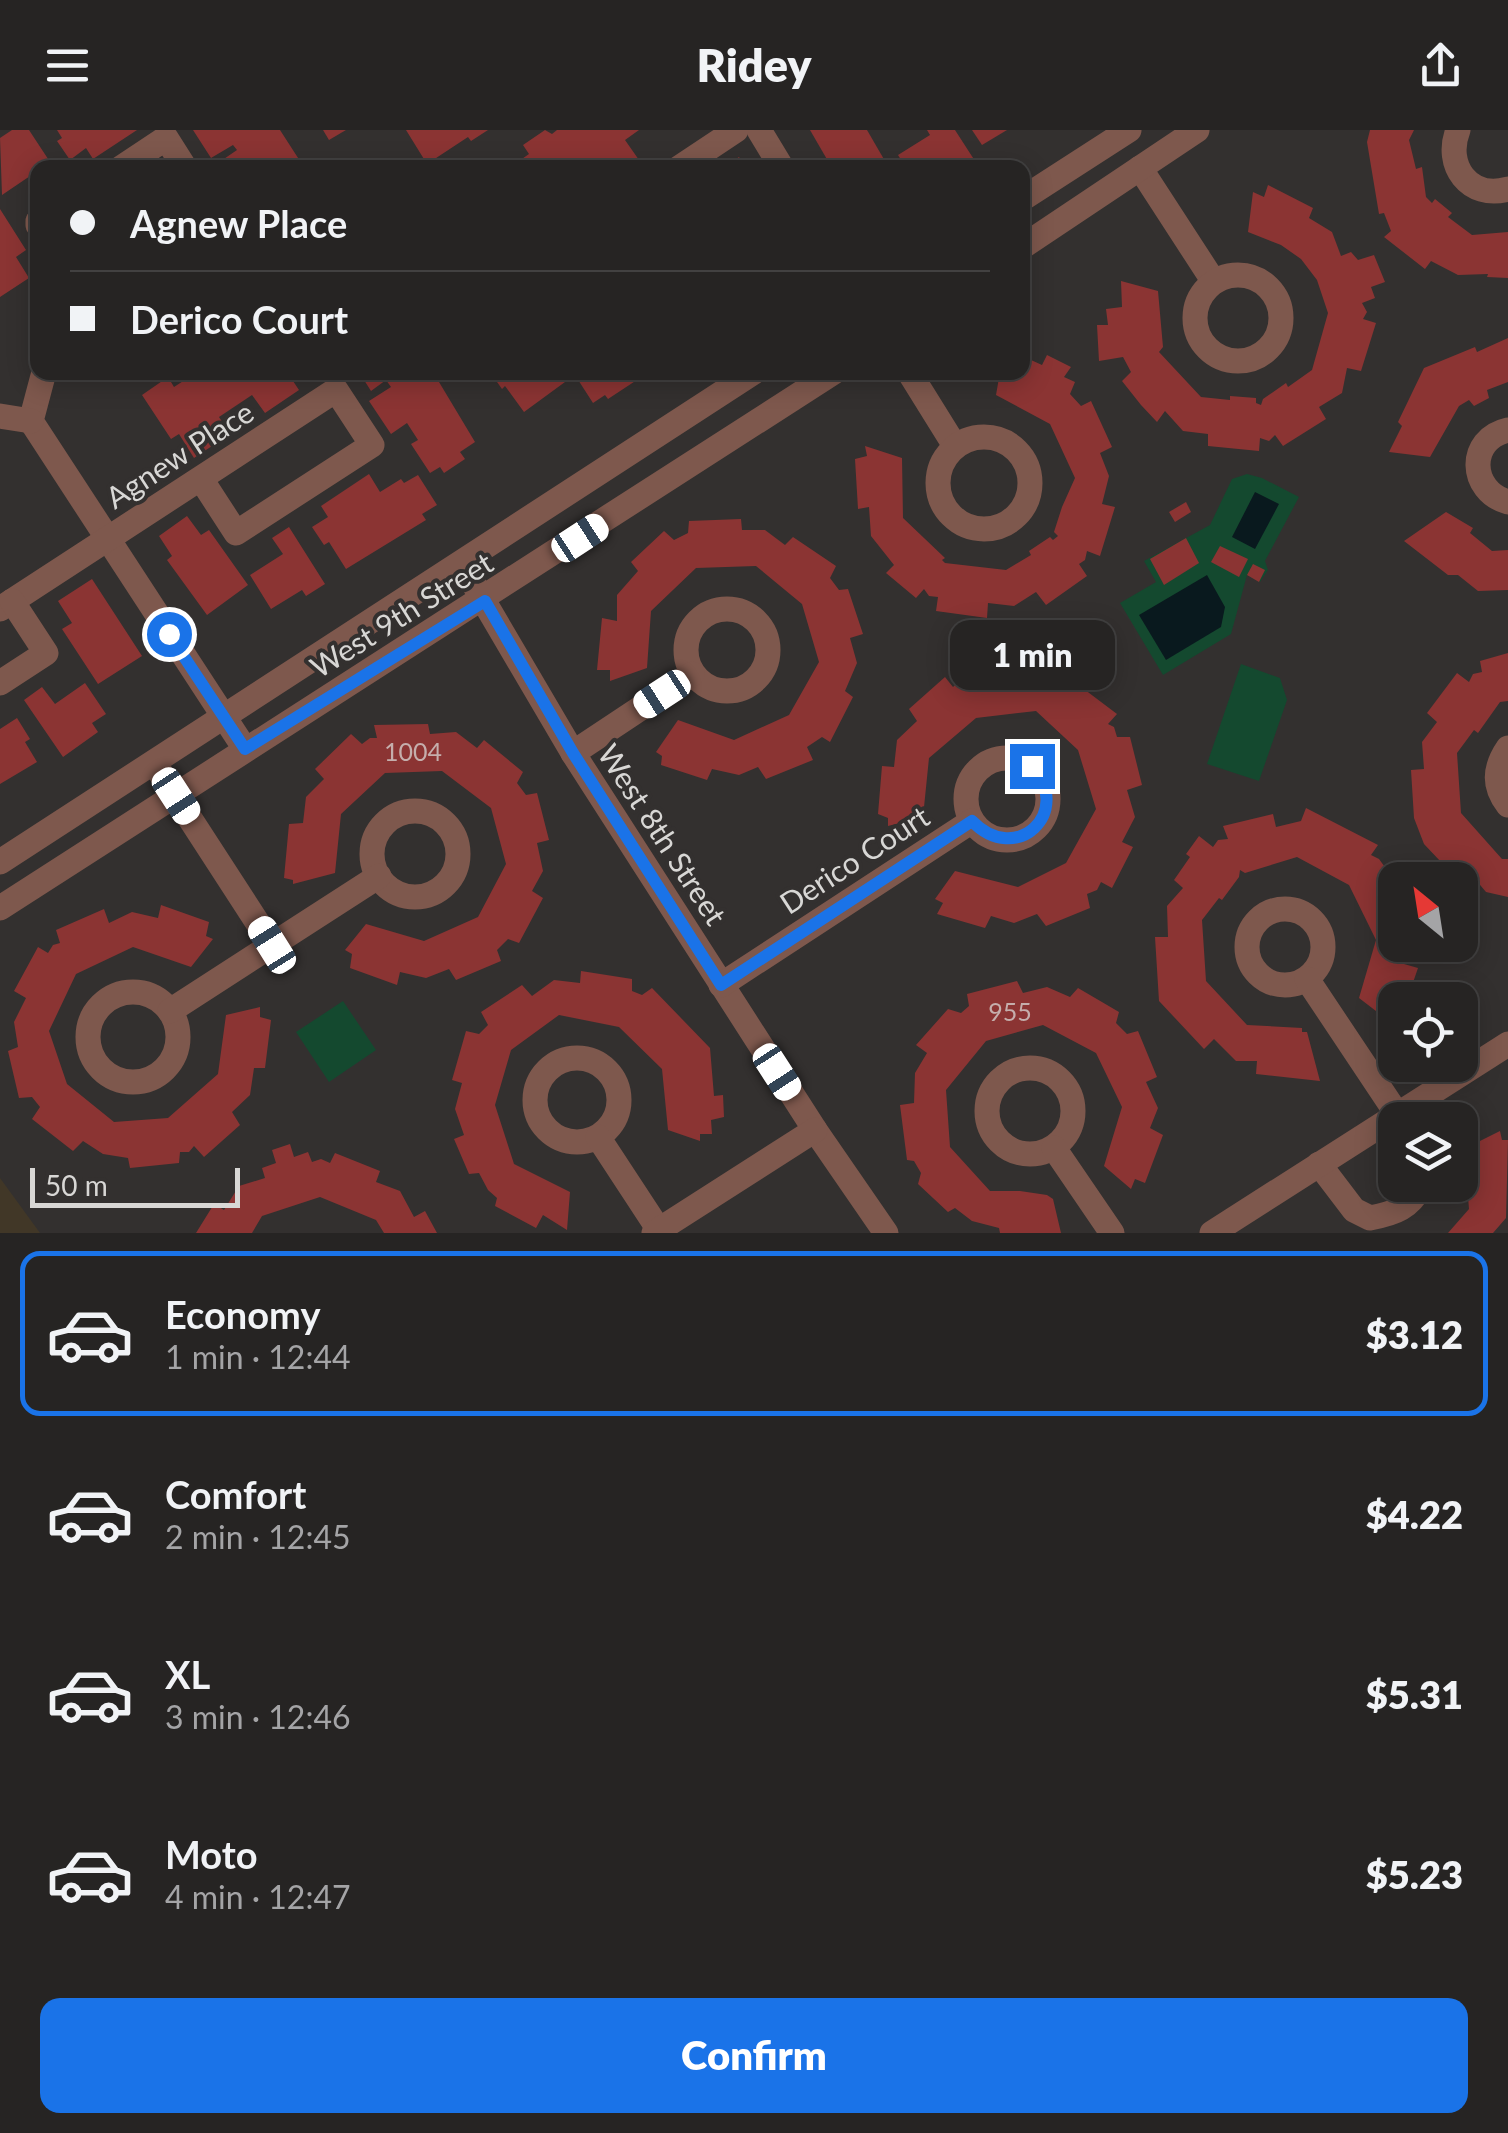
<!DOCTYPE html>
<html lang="en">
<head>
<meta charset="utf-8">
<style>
	:root { --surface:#262423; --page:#323030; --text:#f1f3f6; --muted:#a4a4a6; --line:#424141; --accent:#1a73e8 }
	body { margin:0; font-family:Lato,sans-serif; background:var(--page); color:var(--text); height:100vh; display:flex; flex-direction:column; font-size:38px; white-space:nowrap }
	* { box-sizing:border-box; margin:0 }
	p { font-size:32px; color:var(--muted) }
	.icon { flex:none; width:55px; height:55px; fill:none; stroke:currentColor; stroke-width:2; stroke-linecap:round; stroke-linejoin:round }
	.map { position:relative; height:1103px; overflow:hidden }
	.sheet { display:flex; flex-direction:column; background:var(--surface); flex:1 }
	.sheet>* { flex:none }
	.top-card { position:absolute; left:30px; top:30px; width:1000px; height:220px; border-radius:20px; box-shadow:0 5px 25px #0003,0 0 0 2px var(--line); display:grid; align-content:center; height:220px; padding:0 40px; background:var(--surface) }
	.needle { width:65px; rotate:330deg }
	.fabs { position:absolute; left:1378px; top:732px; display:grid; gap:20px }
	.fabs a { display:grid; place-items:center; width:100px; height:100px; border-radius:20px; background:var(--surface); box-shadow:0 5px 25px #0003,0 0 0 2px var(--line); font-size:50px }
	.scale { position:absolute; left:30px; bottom:25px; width:210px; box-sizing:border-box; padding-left:10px; border:5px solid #d8d7d5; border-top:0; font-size:28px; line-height:35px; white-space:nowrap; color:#d8d7d5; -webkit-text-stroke:8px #33302f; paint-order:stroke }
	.end { position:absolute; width:45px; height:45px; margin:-22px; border:12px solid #1a73e8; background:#fff; box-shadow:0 0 0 5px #fff }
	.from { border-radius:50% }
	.bubble { position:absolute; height:70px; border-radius:20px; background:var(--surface); box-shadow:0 5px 25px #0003,0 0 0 2px var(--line); font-size:32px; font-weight:800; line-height:70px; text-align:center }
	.car { position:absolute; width:30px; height:60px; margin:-30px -15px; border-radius:12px; box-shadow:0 0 8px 2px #0007; background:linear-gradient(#fff 24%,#345 0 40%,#fff 0 76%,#345 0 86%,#fff 0) }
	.top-card b { display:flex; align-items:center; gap:35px; height:95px; font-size:38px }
	.top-card b+b { border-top:2px solid var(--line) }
	.top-card i { width:25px; height:25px; background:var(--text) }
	ul { padding:18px 0 0; list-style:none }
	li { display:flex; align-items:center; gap:30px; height:165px; margin:0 20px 15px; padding:0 20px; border:5px solid transparent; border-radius:20px }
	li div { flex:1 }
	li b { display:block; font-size:38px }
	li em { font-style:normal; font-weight:800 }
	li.current { border-color:var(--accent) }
	li>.icon { width:90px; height:90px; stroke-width:1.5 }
	.cta { display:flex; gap:20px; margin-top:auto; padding:20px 40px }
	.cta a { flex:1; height:115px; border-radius:20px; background:var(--accent); color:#fff; font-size:40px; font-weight:800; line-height:115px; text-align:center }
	header { display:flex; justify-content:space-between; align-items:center; height:130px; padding:0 40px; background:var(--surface); font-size:45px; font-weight:800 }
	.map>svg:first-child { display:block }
	.medical { fill:#413727 }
	.green { fill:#14492f }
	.water { fill:#09191e }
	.building { fill:#8b3433 }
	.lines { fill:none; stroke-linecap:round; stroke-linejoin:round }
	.minor { stroke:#7e584d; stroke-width:25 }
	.route { stroke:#1a73e8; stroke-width:12 }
	.labels { text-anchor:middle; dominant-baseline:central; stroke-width:8; stroke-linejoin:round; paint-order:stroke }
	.number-label { font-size:25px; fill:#c5aeac }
	.street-label { font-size:30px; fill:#d8d7d5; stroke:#33302f }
</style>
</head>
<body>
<header><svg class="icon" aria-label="menu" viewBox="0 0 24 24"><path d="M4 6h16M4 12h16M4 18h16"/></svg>Ridey<svg class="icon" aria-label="share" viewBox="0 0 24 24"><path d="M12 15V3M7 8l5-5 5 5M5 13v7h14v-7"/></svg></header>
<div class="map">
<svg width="1508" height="1103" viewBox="0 0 1508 1103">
	<rect width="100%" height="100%" fill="#33302f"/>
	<path class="medical" d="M0,1048L40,1103H0Z"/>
	<g class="green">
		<path d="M1247,344L1262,348L1299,367L1265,431L1268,440L1260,452L1247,445L1231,504L1163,545L1120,473L1156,452L1144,431L1210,395L1232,349Z"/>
		<path d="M1241,534L1280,548L1287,570L1259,651L1207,634Z"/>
		<path d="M343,871L376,920L329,952L296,902Z"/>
	</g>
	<g class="water">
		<path d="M1255,362L1279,374L1255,419L1232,407Z"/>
		<path d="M1207,445L1225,477L1221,497L1166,530L1139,485Z"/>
	</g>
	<g class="building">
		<path d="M12,0H29L54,38H38V51L33,44L2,65L0,8Z"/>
		<path d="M57,0H137L93,29L86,18L70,30L57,11L62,8Z"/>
		<path d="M193,0H280L300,31L290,38H221L218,33L237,20L233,15L211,28Z"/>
		<path d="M323,0H346L329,10Z"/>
		<path d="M406,0H488L471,11L468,7L427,34Z"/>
		<path d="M545,0L552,4L557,0H639L625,10L639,30L627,38H601L596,29L584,38H509L529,24L523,15Z"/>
		<path d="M810,0H867L889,38H832Z"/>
		<path d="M927,0H955L975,31L965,38H906L898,25L930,5Z"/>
		<path d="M972,0H1007L982,15Z"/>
		<path d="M1370,0H1414L1409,10L1416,39L1422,37L1426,67L1432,73L1435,69L1452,83L1448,87L1472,105L1508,102V148L1487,147L1488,144L1458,145L1431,131L1425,139L1384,107L1391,101L1384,83L1379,84L1367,12Z"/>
		<path d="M739,27L745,38H723Z"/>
		<path d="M1268,55L1313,78L1309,88L1332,102L1341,126L1351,122L1358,130L1374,125L1385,152L1371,157L1375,168L1362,173L1367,182L1363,189L1376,193L1361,241L1347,238L1342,263L1319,277L1326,289L1283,316L1275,305L1269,311L1260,308L1259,321L1208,316V304L1183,301L1165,281L1157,292L1141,275L1122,251L1131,242L1123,227L1099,231L1097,195H1108L1106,179L1122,177L1121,151L1158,161L1163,217L1159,222L1201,267L1230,270V266L1256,268V273L1261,275L1263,269L1286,253L1288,257L1312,240L1328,183L1317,150L1301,129L1281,115L1248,102L1253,62L1264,67Z"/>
		<path d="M0,79L26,120L16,127L29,148L0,167Z"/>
		<path d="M1508,208V252L1487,260L1489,268L1474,276L1469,270L1459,276L1430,327L1389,322L1402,296L1398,292L1424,238L1475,217L1477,222Z"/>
		<path d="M1047,225L1071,237L1064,247L1075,252L1070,264L1081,276L1091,271L1112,317L1100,323L1109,346L1102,374L1115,377L1100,426L1087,421L1085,430L1079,434L1087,446L1046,475L1036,462L1014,476L988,473L987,488L936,481L938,467L929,466L924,459L916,468L886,443L894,435L871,406L869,377L858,379L855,329L867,326L865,316L902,328L903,388L945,428L942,430L945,433L1006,440L1031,425L1029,421L1050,407L1053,410L1058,406L1054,402L1062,377L1075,348L1050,294L996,265L1000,242H1025L1031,230L1042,235Z"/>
		<path d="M197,242H287L299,260L265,283L252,265L219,287L230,304L194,328L179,304L171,309L142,265L168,247L174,257Z"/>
		<path d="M359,242H443L436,247L475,312L460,322L465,329L444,343L440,337L430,343L411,314L418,310L407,293L391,304L369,271L391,257L386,250L371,261Z"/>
		<path d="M490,242H558L565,252L524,282L505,256L502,259Z"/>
		<path d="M573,242H649L608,269L605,265L593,273Z"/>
		<path d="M369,344L380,362L401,349L404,353L418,345L437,375L422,384L426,390L346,439L329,412L324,415L312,397L328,387L321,376Z"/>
		<path d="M1186,372L1191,382L1175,392L1169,382Z"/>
		<path d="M1446,382L1473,398L1470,403L1492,421L1508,420V460L1478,461L1458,445H1448L1404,411Z"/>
		<path d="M187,386L201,405L209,400L248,455L207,485L167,430L172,426L159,406Z"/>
		<path d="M741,389L742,400H765L785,415L793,407L836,436L830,448L839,460L848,459L863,504L850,508L857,533L845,561L853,567L830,612L822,607L807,617L813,630L766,649L758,637L739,645L712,639L707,650L661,635L662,626L656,622L678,590L734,610L789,585L819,532L802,474L756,436L696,438L651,481L647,538L610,551V540H597L602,488L617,491V465L638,441L631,432L664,401L674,410L688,403L689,391Z"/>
		<path d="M289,397L325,454L306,466L302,460L271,479L250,445L283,424L272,408Z"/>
		<path d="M1186,408L1199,433L1164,455L1150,429Z"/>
		<path d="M1220,416L1248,429L1239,447L1211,432Z"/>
		<path d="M1253,434L1265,440L1259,452L1247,445Z"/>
		<path d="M92,449L142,526L98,554L62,499L72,493L58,471Z"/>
		<path d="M1508,523V571L1500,572L1478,603L1474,600L1457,623L1461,683L1502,729H1508V767L1486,762L1470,743L1458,750L1424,714L1414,688L1411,640L1424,639L1422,612L1437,592L1427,583L1457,543L1469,552L1473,544L1482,542L1480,531Z"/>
		<path d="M1018,537L1020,550L1046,547L1056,538L1117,584L1108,594L1114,597L1117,607H1130L1142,655L1127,660L1135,687L1122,712L1133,717L1112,758L1101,752L1097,760L1087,764L1090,778L1046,796L1037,784L1014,793L991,786L985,798L937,784L943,773L935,769L955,741L1018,757L1066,733L1096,679L1078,620L1036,581L976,588L929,628L923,687L888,696V688L878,684L882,636L894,637L897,610L917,591L909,579L945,547L953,557L960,550L971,551L973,538Z"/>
		<path d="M85,553L106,584L92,593L98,602L63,627L24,570L42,557L55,574Z"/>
		<path d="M17,588L30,609L25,612L37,632L0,654V599Z"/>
		<path d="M428,594L430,604L456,602L477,618L484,610L523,642L517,653L526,665L537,663L549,710L537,713L543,741L532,761L543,768L519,813L508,809L497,820L501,831L456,850L449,839L426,848L400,842L397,855L350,838L352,824L345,820L366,794L424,811L478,787L506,734L491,678L442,641L385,643L341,684L335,743L293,754V750L284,748L289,694L303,693L306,667L324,649L315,639L351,604L362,614L370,608H377L374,595Z"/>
		<path d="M1306,678L1378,715L1371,725L1379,729L1395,751V815H1410L1404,834L1418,838L1407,870H1395V884L1390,883L1389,891L1359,868L1376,810L1349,755L1297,727L1245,743L1240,740L1239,747L1222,770L1219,768L1202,790L1206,851L1247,895L1302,898V902H1307L1320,951L1256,944L1257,931H1236L1214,909L1204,919L1159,871L1155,807H1168L1167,776L1183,758L1174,750L1190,727L1186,724L1199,706L1213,717L1218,710L1228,709L1223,696L1273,684L1276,697L1301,691Z"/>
		<path d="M161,775L209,792L206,806L213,809L191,837L133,817L76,844L49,901L67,954L114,992L168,988L218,944L226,885L260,877V887L271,890L265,938H254L250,965L232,982L240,995L204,1027L194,1016L189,1022H180L179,1033L130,1038L128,1028L103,1024L83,1011L73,1021L32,989L40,977L32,967L19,968L8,921L18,917L14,892L26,868L14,861L38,817L48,823L53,815L60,813L56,800L104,779L109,793L132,782L158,788Z"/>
		<path d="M581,841L632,849V861L642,865L652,858L710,918L714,966L723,965L724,987L711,990L712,1004H700V1011L668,1000L662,939L619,897L559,885L511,920L495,975L514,1034L570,1062L567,1100L543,1085L536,1098L495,1076L497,1068L488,1060L479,1043L469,1044L454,1009L464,1005L455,979L462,953L452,950L466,901L479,904L488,895L481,882L522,855L532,866L554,850L580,853Z"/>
		<path d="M1017,851L1023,863L1047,857L1070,867L1078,858L1119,882L1116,893L1127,904L1138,901L1157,947L1146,952L1158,978L1150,998L1163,1005L1145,1053L1135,1049L1131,1059L1104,1036L1122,977L1096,923L1043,895L986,911L946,960L950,1017L990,1061H1020L1047,1065L1053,1069L1061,1103H1000L999,1098L972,1091L955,1078L948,1082L918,1054L921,1043L914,1031L907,1030L900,975L914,973L915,943L927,923L916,915L948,879L961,883L969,876L967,864Z"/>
		<path d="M1500,1001L1502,1010H1508L1506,1088L1493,1103H1448L1469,1079L1464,1019Z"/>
		<path d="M290,1014L294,1027L308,1022L312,1032L321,1029L330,1033L335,1023L380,1041L376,1052L400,1061L414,1087L425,1081L437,1103H384L376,1090L320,1067L262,1086L252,1103H196L214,1074L224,1080L239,1056L265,1048L262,1038L276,1033L272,1020Z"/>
	</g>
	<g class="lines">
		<g class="minor">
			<path d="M759,0L782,38"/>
			<path d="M1458,0C1444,35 1469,70 1508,59"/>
			<path d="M121,38L166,8L185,38"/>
			<path d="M679,38L736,0"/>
			<path d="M1140,38L1214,152"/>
			<path d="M1022,69L1129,0"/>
			<path d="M38,91V95"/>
			<path d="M1022,117L1197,0"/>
			<circle cx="1238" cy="188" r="43"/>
			<path d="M44,242L31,291L245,619"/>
			<path d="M909,242L955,316"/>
			<path d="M0,286L31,291"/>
			<path d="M1508,300C1467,309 1469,361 1508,372"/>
			<circle cx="984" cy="353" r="46"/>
			<path d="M462,434L573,623L815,1000L886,1103"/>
			<circle cx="727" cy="520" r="41"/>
			<path d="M0,479L336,260L372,315L236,403L201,349"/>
			<path d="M0,553L46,523L12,471"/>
			<path d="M1508,618C1495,637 1493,656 1508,675"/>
			<path d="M573,623L692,544"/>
			<circle cx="1007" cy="669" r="41"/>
			<path d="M154,633L272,815"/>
			<circle cx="415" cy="724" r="43"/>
			<path d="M0,732L754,242"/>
			<path d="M0,778C278,600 557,423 834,242"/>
			<circle cx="1285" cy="817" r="38"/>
			<path d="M1307,849L1401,990"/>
			<path d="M721,855L972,691"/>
			<circle cx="133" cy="907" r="45"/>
			<path d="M170,881L379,746"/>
			<circle cx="577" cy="970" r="42"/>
			<circle cx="1030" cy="981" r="43"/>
			<path d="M598,1007L661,1103"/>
			<path d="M1054,1018L1112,1103"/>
			<path d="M1319,1034L1354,1080L1370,1088C1396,1083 1409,1078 1422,1055"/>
			<path d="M654,1103L815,1000"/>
			<path d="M1212,1103L1508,914"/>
		</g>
	</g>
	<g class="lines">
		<path class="route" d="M169,504L245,619L485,471L573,623L721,855L972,691C1016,737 1074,682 1032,636"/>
	</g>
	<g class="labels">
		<g class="number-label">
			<text x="413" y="621">1004</text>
			<text x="1010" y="881">955</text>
		</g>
		<g class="street-label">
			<text transform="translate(179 324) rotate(-33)">Agnew Place</text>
			<text transform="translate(401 484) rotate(-32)">West 9th Street</text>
			<text transform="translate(663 704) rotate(57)">West 8th Street</text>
			<text transform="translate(854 729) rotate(-33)">Derico Court</text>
		</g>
	</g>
</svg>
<div class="fabs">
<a><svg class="needle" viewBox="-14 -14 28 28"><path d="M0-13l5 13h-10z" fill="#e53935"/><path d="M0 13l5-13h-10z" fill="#a4a4a6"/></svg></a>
<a><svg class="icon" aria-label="locate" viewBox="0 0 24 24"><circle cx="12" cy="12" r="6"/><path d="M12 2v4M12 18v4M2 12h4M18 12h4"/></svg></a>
<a><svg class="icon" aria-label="layers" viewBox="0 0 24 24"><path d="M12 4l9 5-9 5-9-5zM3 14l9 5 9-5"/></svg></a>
</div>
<div class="scale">50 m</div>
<i class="end from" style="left:169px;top:504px"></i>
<i class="end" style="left:1032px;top:636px"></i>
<div class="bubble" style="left:950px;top:490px;width:165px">1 min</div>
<i class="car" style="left:580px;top:408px;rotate:57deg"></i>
<i class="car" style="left:662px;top:564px;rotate:237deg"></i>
<i class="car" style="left:176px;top:666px;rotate:147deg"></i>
<i class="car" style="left:272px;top:815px;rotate:328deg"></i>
<i class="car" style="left:777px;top:942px;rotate:147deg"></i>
<div class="top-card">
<b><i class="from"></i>Agnew Place</b>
<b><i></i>Derico Court</b>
</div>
</div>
<section class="sheet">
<ul>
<li class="current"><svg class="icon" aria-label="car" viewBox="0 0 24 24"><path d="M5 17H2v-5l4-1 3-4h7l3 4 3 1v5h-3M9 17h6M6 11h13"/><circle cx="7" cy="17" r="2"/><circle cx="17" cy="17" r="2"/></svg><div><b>Economy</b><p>1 min · 12:44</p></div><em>$3.12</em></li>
<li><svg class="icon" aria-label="car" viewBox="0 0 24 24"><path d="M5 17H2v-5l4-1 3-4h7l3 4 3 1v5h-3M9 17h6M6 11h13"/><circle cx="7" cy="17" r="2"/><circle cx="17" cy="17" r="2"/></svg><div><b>Comfort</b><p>2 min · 12:45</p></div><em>$4.22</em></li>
<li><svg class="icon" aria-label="car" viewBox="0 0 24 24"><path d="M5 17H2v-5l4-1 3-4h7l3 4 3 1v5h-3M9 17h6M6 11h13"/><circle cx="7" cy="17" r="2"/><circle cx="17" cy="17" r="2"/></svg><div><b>XL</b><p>3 min · 12:46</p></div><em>$5.31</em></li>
<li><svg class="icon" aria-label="car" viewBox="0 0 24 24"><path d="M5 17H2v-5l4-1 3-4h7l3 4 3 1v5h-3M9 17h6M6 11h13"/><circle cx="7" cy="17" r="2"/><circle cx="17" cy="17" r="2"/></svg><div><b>Moto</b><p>4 min · 12:47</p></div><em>$5.23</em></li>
</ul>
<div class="cta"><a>Confirm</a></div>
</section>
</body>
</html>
